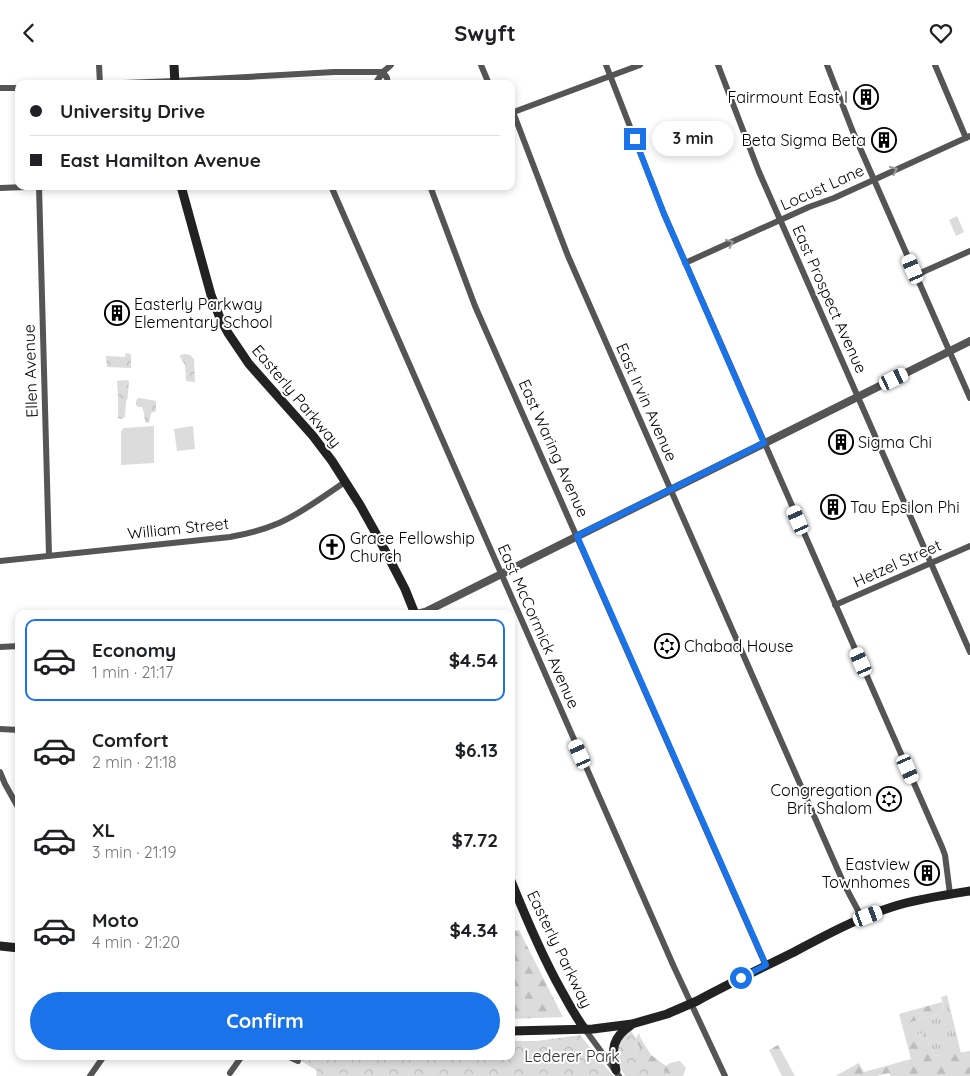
<!DOCTYPE html>
<html lang="en">
<head>
<meta charset="utf-8">
<style>
	:root { --surface:#fff; --page:#f2f2f2; --text:#202124; --muted:#757577; --line:#e0e0e0; --accent:#1a73e8 }
	body { margin:0; font-family:Quicksand,sans-serif; background:var(--page); color:var(--text); height:100vh; display:flex; flex-direction:column; font-size:19px; white-space:nowrap }
	* { box-sizing:border-box; margin:0 }
	p { font-size:16px; color:var(--muted) }
	.icon { flex:none; width:28px; height:28px; fill:none; stroke:currentColor; stroke-width:2; stroke-linecap:round; stroke-linejoin:round }
	.map { position:relative; flex:1; overflow:hidden }
	.drawer { position:absolute; left:15px; top:545px; width:500px; height:450px; display:flex; flex-direction:column; background:var(--surface); border-radius:10px; box-shadow:0 2px 8px #0003 }
	.drawer>* { flex:none }
	.top-card { position:absolute; left:15px; top:15px; width:500px; height:110px; border-radius:10px; box-shadow:0 2px 8px #0003; display:grid; align-content:center; height:110px; padding:0 15px; background:var(--surface) }
	.end { position:absolute; width:22px; height:22px; margin:-11px; border:6px solid #1a73e8; background:#fff; box-shadow:0 0 0 2px #fff }
	.from { border-radius:50% }
	.bubble { position:absolute; height:35px; border-radius:18px; background:var(--surface); box-shadow:0 2px 8px #0003; font-size:16px; font-weight:700; line-height:35px; text-align:center }
	.car { position:absolute; width:15px; height:30px; margin:-15px -8px; border-radius:6px; box-shadow:0 0 4px 1px #0007; background:linear-gradient(#fff 24%,#345 0 40%,#fff 0 76%,#345 0 86%,#fff 0) }
	.top-card b { display:flex; align-items:center; gap:18px; height:48px; font-size:19px }
	.top-card b+b { border-top:1px solid var(--line) }
	.top-card i { width:12px; height:12px; background:var(--text) }
	ul { padding:9px 0 0; list-style:none }
	li { display:flex; align-items:center; gap:15px; height:82px; margin:0 10px 8px; padding:0 5px; border:2px solid transparent; border-radius:10px }
	li div { flex:1 }
	li b { display:block; font-size:19px }
	li em { font-style:normal; font-weight:700 }
	li.current { border-color:var(--accent) }
	li>.icon { width:45px; height:45px; stroke-width:1.5 }
	.primary-button { display:flex; gap:10px; margin-top:auto; padding:10px 15px }
	.primary-button a { flex:1; height:58px; border-radius:30px; background:var(--accent); color:#fff; font-size:20px; font-weight:700; line-height:58px; text-align:center }
	header { display:flex; justify-content:space-between; align-items:center; height:65px; padding:0 15px; background:var(--surface); font-size:22px; font-weight:700 }
	.map>svg:first-child { display:block }
	.grass { fill:url(#grass-tufts) }
	.forest { fill:url(#forest-firs) }
	.park { fill:url(#park-crowns) }
	.garden { fill:#dcdcdc }
	.lines { fill:none; stroke-linecap:round; stroke-linejoin:round }
	.minor { stroke:#555; stroke-width:6 }
	.tertiary { stroke:#555; stroke-width:8 }
	.secondary { stroke:#222; stroke-width:9 }
	.oneway { stroke:#999 }
	.route { stroke:#1a73e8; stroke-width:6 }
	.labels { text-anchor:middle; dominant-baseline:central; stroke-width:4; stroke-linejoin:round; paint-order:stroke }
	.poi-label { font-size:16px; fill:#000; stroke:#fff; text-anchor:start }
	.street-label { font-size:16px; fill:#000; stroke:#fff }
	.park-label { font-size:16px; fill:#333; stroke:#fff }
</style>
</head>
<body>
<header><svg class="icon" aria-label="back" viewBox="0 0 24 24"><path d="M15 5l-7 7 7 7"/></svg>Swyft<svg class="icon" aria-label="heart" viewBox="0 0 24 24"><path d="M12 20l-8-8c-3-5 5-10 8-4 3-6 11-1 8 4z"/></svg></header>
<div class="map">
<svg width="970" height="1011" viewBox="0 0 970 1011">
	<defs>
		<pattern id="grass-tufts" width="24" height="20" patternUnits="userSpaceOnUse" patternTransform="scale(1.25)"><rect width="24" height="20" fill="#dcdcdc"/><path d="M3 7l-1-3M5 7V3M7 7l1-3M15 17l-1-3M17 17v-4M19 17l1-3" fill="none" stroke="#bbb"/></pattern>
		<pattern id="forest-firs" width="22" height="20" patternUnits="userSpaceOnUse" patternTransform="scale(1.25)"><rect width="22" height="20" fill="#dcdcdc"/><path d="M5 1l3.5 6h-7zM16 11l3.5 6h-7z" fill="#bbb"/></pattern>
		<pattern id="park-crowns" width="20" height="18" patternUnits="userSpaceOnUse" patternTransform="scale(1.25)"><rect width="20" height="18" fill="#dcdcdc"/><path d="M2 6a3 3 0 1 1 6 0M12 15a3 3 0 1 1 6 0" fill="none" stroke="#bbb"/></pattern>
	</defs>
	<rect width="100%" height="100%" fill="#fff"/>
	<path class="grass" d="M947,930L961,988L934,991L925,969L905,971L902,960L938,949L944,942L941,932Z"/>
	<g class="forest">
		<path d="M519,865L563,952L511,954V867Z"/>
		<path d="M942,937L944,942L938,949L902,960L899,949Z"/>
		<path d="M639,968L640,972L651,990L666,1001L670,998L680,996L686,1003L683,1011H630L634,977Z"/>
		<path d="M925,968L934,991L970,986V1011H891L889,1008L877,1011H835L859,998L864,1007L911,994L905,971Z"/>
		<path d="M778,980L795,1011H782L769,985Z"/>
	</g>
	<g class="park">
		<path d="M126,288L131,289V303L107,302L106,291L125,292Z"/>
		<path d="M185,289L190,290L194,294L195,317L186,316L185,300L180,292V290Z"/>
		<path d="M126,315L129,316L128,329L127,335L126,336L125,352L122,354L118,353V333L117,316Z"/>
		<path d="M138,333L152,335L156,336V346L151,348L149,358L145,357L144,348L142,342H138L136,340V336Z"/>
		<path d="M631,965L647,997L669,1009L670,1011H625L618,997L617,977L625,968Z"/>
		<path d="M580,970L613,1011H316L317,1006L294,991H511V976H536Z"/>
	</g>
	<g class="garden">
		<path d="M957,151L964,167L956,171L949,155Z"/>
		<path d="M154,361V398L121,400V366L124,363Z"/>
		<path d="M193,361L195,384L177,386L174,364Z"/>
	</g>
	<g class="lines">
		<g class="minor">
			<path d="M99,0L100,19"/>
			<path d="M481,0L489,19"/>
			<path d="M606,0L664,149L942,782L945,790L950,829"/>
			<path d="M718,0L759,107L778,150L970,587"/>
			<path d="M827,0L853,67L970,333"/>
			<path d="M935,0L966,73"/>
			<path d="M98,19L175,16L334,7H383L391,0"/>
			<path d="M375,19L383,7L387,13L388,19"/>
			<path d="M0,23H19"/>
			<path d="M513,47L568,191L844,819L862,853"/>
			<path d="M511,48L640,0"/>
			<path d="M39,121L49,490"/>
			<path d="M331,121L674,902L725,1011"/>
			<path d="M430,121L475,241L766,901"/>
			<path d="M0,123L53,121"/>
			<path d="M685,198L809,142L834,133L970,71"/>
			<path d="M916,210L970,186"/>
			<path d="M0,496L230,472C247,469 263,465 279,458C302,448 324,431 345,417"/>
			<path d="M835,540L970,481"/>
			<path d="M0,582L19,581"/>
			<path d="M0,664L19,665"/>
			<path d="M0,707L5,719L19,744"/>
			<path d="M584,963L619,1011"/>
			<path d="M287,991L298,996"/>
			<path d="M230,1008L242,991"/>
			<path d="M90,1011L104,991"/>
		</g>
		<path class="tertiary" d="M417,549L425,547L970,276"/>
		<g class="secondary">
			<path d="M174,0L175,19"/>
			<path d="M181,121L211,230L220,253L228,268L249,299L313,371L332,396L360,440L379,474L405,524L415,549"/>
			<path d="M511,816C526,853 541,889 560,923C568,937 575,951 584,963"/>
			<path d="M0,881L19,883"/>
			<path d="M511,966L593,964L632,959L667,949L697,936C728,919 760,904 792,888C824,871 857,853 892,842C917,834 944,830 970,826"/>
			<path d="M616,1005C611,984 612,973 631,960"/>
		</g>
	</g>
	<defs><path id="oneway-chevron" d="M-2-3.5L2.5 0L-2 3.5" fill="none" stroke-width="1.6" stroke-linecap="round" stroke-linejoin="round" transform="scale(1.25)"/></defs>
	<g class="oneway">
		<use href="#oneway-chevron" transform="translate(894 105) rotate(-24)"/>
		<use href="#oneway-chevron" transform="translate(730 178) rotate(-25)"/>
	</g>
	<g class="lines">
		<path class="route" d="M635,74L664,149L764,378L577,471L766,900L741,913"/>
	</g>
	<defs>
		<symbol id="building-ring" viewBox="-11 -11 22 22"><circle r="9.5" fill="#fff" stroke="#000" stroke-width="1.5"/><path d="M-4-6H4V6H1V3H-1V6H-4ZM-2.5-4.3h1.7v1.8h-1.7ZM.8-4.3h1.7v1.8H.8ZM-2.5-1h1.7V.8h-1.7ZM.8-1h1.7V.8H.8Z" fill="#000"/></symbol>
		<symbol id="church-ring" viewBox="-11 -11 22 22"><circle r="9.5" fill="#fff" stroke="#000" stroke-width="1.5"/><path d="M-1.2-6h2.4v3.5h3.3v2.4h-3.3V6h-2.4V-.1h-3.3v-2.4h3.3Z" fill="#000"/></symbol>
		<symbol id="synagogue-ring" viewBox="-11 -11 22 22"><circle r="9.5" fill="#fff" stroke="#000" stroke-width="1.5"/><path d="M0-6.5L5.6 3.2H-5.6ZM0 6.5L5.6-3.2H-5.6Z" fill="#000"/></symbol>
	</defs>
	<g fill-rule="evenodd">
		<use href="#building-ring" x="852" y="18" width="28" height="28"/>
		<use href="#building-ring" x="870" y="61" width="28" height="28"/>
		<use href="#building-ring" x="103" y="234" width="28" height="28"/>
		<use href="#building-ring" x="827" y="363" width="28" height="28"/>
		<use href="#building-ring" x="819" y="428" width="28" height="28"/>
		<use href="#church-ring" x="318" y="468" width="28" height="28"/>
		<use href="#synagogue-ring" x="653" y="567" width="28" height="28"/>
		<use href="#synagogue-ring" x="875" y="720" width="28" height="28"/>
		<use href="#building-ring" x="913" y="794" width="28" height="28"/>
	</g>
	<g class="labels">
		<g class="poi-label">
			<text x="848" y="32" text-anchor="end">Fairmount East I</text>
			<text x="866" y="75" text-anchor="end">Beta Sigma Beta</text>
			<text x="134" y="239">Easterly Parkway<tspan x="134" dy="18">Elementary School</tspan></text>
			<text x="858" y="377">Sigma Chi</text>
			<text x="850" y="442">Tau Epsilon Phi</text>
			<text x="350" y="473">Grace Fellowship<tspan x="350" dy="18">Church</tspan></text>
			<text x="684" y="581">Chabad House</text>
			<text x="872" y="725" text-anchor="end">Congregation<tspan x="872" dy="18">Brit Shalom</tspan></text>
			<text x="910" y="799" text-anchor="end">Eastview<tspan x="910" dy="18">Townhomes</tspan></text>
		</g>
		<g class="street-label">
			<text transform="translate(822 122) rotate(-24)">Locust Lane</text>
			<text transform="translate(830 234) rotate(66)">East Prospect Avenue</text>
			<text transform="translate(30 306) rotate(-92)">Ellen Avenue</text>
			<text transform="translate(297 331) rotate(50)">Easterly Parkway</text>
			<text transform="translate(647 337) rotate(66)">East Irvin Avenue</text>
			<text transform="translate(554 383) rotate(66)">East Waring Avenue</text>
			<text transform="translate(178 463) rotate(-6)">William Street</text>
			<text transform="translate(897 498) rotate(-24)">Hetzel Street</text>
			<text transform="translate(539 561) rotate(66)">East McCormick Avenue</text>
			<text transform="translate(560 884) rotate(64)">Easterly Parkway</text>
		</g>
		<g class="park-label">
			<text x="572" y="991">Lederer Park</text>
		</g>
	</g>
</svg>
<i class="end from" style="left:741px;top:913px"></i>
<i class="end" style="left:635px;top:74px"></i>
<div class="bubble" style="left:652px;top:56px;width:82px">3 min</div>
<i class="car" style="left:913px;top:204px;rotate:337deg"></i>
<i class="car" style="left:894px;top:314px;rotate:64deg"></i>
<i class="car" style="left:798px;top:455px;rotate:336deg"></i>
<i class="car" style="left:861px;top:597px;rotate:336deg"></i>
<i class="car" style="left:580px;top:689px;rotate:336deg"></i>
<i class="car" style="left:908px;top:704px;rotate:156deg"></i>
<i class="car" style="left:868px;top:851px;rotate:70deg"></i>
<div class="top-card">
<b><i class="from"></i>University Drive</b>
<b><i></i>East Hamilton Avenue</b>
</div>
<section class="drawer">
<ul>
<li class="current"><svg class="icon" aria-label="car" viewBox="0 0 24 24"><path d="M5 17H2v-5l4-1 3-4h7l3 4 3 1v5h-3M9 17h6M6 11h13"/><circle cx="7" cy="17" r="2"/><circle cx="17" cy="17" r="2"/></svg><div><b>Economy</b><p>1 min · 21:17</p></div><em>$4.54</em></li>
<li><svg class="icon" aria-label="car" viewBox="0 0 24 24"><path d="M5 17H2v-5l4-1 3-4h7l3 4 3 1v5h-3M9 17h6M6 11h13"/><circle cx="7" cy="17" r="2"/><circle cx="17" cy="17" r="2"/></svg><div><b>Comfort</b><p>2 min · 21:18</p></div><em>$6.13</em></li>
<li><svg class="icon" aria-label="car" viewBox="0 0 24 24"><path d="M5 17H2v-5l4-1 3-4h7l3 4 3 1v5h-3M9 17h6M6 11h13"/><circle cx="7" cy="17" r="2"/><circle cx="17" cy="17" r="2"/></svg><div><b>XL</b><p>3 min · 21:19</p></div><em>$7.72</em></li>
<li><svg class="icon" aria-label="car" viewBox="0 0 24 24"><path d="M5 17H2v-5l4-1 3-4h7l3 4 3 1v5h-3M9 17h6M6 11h13"/><circle cx="7" cy="17" r="2"/><circle cx="17" cy="17" r="2"/></svg><div><b>Moto</b><p>4 min · 21:20</p></div><em>$4.34</em></li>
</ul>
<div class="primary-button"><a>Confirm</a></div>
</section>
</div>
</body>
</html>
